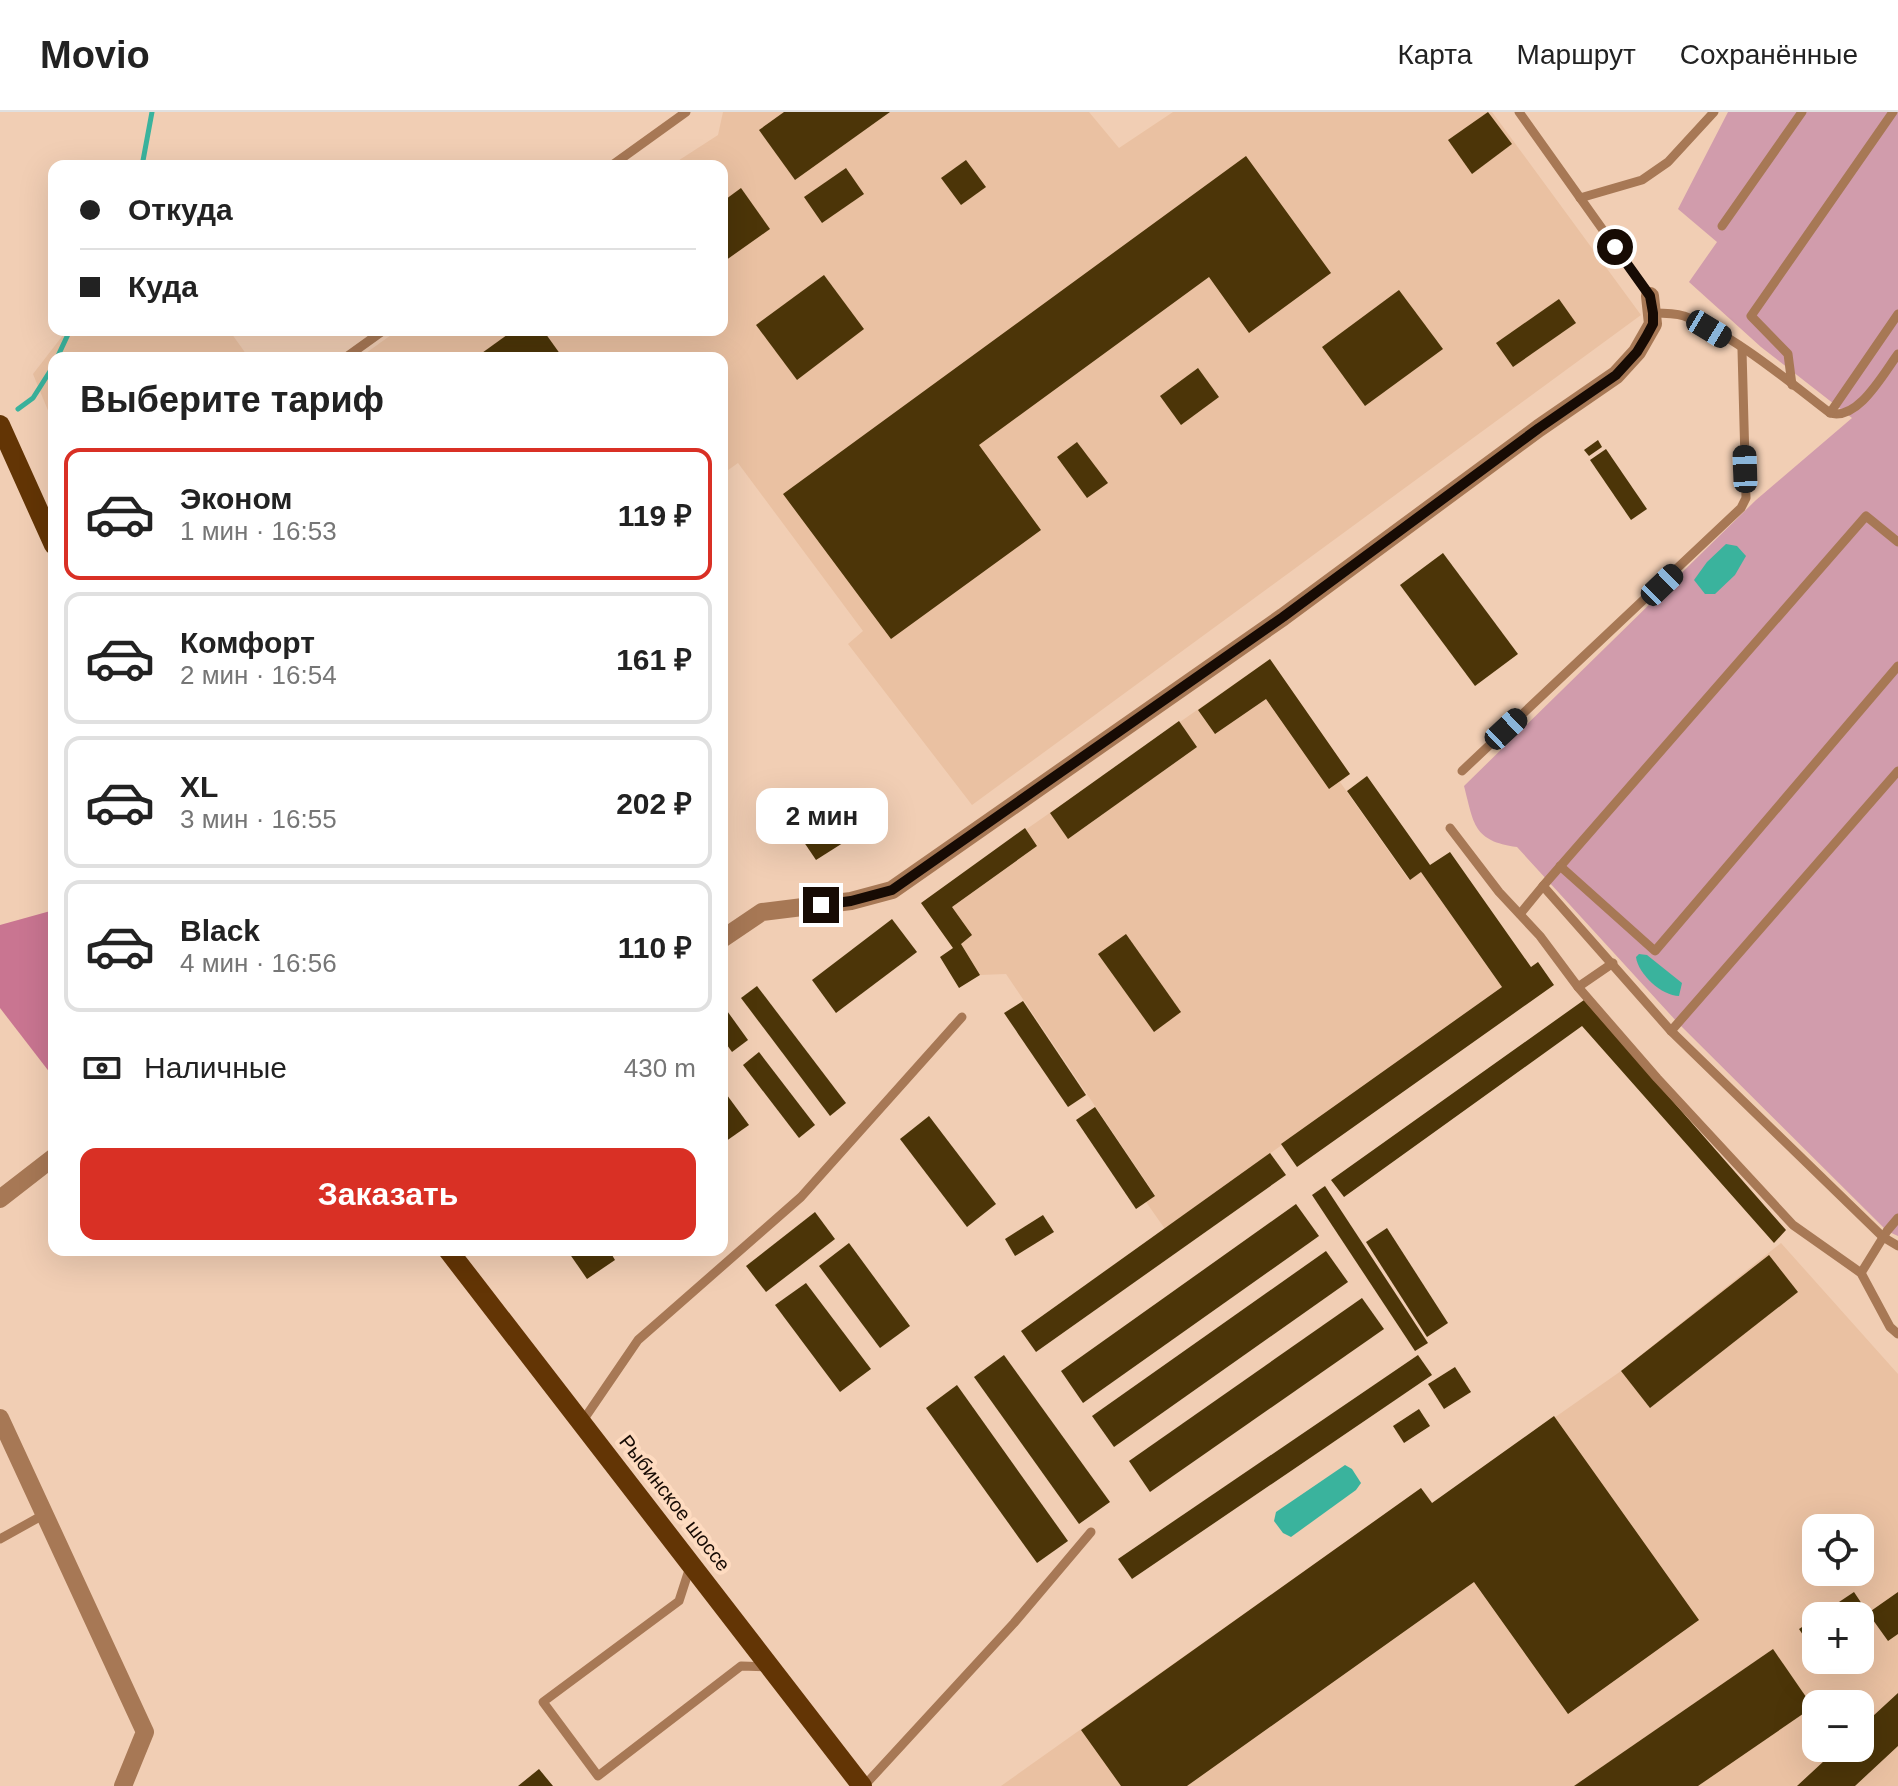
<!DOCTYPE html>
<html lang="ru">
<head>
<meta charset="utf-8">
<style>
	:root { --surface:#fff; --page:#f6f6f6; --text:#222; --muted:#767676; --line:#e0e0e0; --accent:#d93025 }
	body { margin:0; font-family:Helvetica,sans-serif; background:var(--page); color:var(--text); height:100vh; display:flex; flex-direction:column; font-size:30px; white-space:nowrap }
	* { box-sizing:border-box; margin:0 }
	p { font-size:26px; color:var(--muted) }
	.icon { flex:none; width:44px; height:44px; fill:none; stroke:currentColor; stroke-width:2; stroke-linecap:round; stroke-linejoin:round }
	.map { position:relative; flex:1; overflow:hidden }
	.side { position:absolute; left:48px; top:240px; width:680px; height:904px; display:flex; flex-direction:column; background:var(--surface); border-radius:16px; box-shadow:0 8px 32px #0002 }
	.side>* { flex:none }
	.guide { position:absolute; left:48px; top:48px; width:680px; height:176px; border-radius:16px; box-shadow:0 8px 32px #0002; display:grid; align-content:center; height:176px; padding:0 32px; background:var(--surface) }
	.tools { position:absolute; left:1802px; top:1402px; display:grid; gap:16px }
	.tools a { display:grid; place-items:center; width:72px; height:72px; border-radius:16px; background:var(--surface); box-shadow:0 8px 32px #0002; font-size:40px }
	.end { position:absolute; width:36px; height:36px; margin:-18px; border:10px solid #170b04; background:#fff; box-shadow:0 0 0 4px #fff }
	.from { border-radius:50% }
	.bubble { position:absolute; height:56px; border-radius:16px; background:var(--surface); box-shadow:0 8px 32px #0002; font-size:26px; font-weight:700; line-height:56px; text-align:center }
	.car { position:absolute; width:24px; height:48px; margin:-24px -12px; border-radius:10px; box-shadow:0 0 6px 2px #0007; background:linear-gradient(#222 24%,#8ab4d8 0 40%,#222 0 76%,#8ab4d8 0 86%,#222 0) }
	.guide b { display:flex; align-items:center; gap:28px; height:76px; font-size:30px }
	.guide b+b { border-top:2px solid var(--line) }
	.guide i { width:20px; height:20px; background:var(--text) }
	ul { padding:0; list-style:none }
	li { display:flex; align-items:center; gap:24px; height:132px; margin:0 16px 12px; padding:0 16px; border:4px solid var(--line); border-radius:16px }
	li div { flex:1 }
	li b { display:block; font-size:30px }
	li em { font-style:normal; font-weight:700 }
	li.selected { border-color:var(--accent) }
	li>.icon { width:72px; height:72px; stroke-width:1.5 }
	h2 { padding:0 32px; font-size:36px; line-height:96px }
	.pay { display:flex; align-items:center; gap:20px; height:88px; padding:0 32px; font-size:30px }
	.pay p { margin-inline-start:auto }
	.cta { display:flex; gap:16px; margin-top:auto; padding:16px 32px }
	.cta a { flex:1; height:92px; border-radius:16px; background:var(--accent); color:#fff; font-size:32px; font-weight:700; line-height:92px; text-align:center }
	header { display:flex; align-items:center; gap:48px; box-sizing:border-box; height:112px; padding:0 40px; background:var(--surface); border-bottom:2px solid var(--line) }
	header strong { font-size:38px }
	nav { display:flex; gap:44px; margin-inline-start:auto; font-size:28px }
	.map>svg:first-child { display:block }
	.built { fill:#eac1a2; fill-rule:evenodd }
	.green { fill:#d19cac }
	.forest { fill:#c97591 }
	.water { fill:#3ab39d }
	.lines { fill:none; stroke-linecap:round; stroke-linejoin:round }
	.stream { stroke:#3ab39d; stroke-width:5 }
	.building { fill:#4c3508 }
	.service { stroke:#a77855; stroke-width:9 }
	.minor { stroke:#a77855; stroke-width:18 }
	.primary { stroke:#633505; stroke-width:20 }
	.route { stroke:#170b04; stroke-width:10 }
	.labels { text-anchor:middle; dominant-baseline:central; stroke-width:8; stroke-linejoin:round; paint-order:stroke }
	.street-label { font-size:20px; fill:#170b04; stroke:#fedbc0 }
</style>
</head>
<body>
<header>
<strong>Movio</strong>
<nav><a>Карта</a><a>Маршрут</a><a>Сохранённые</a></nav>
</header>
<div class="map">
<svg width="1898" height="1674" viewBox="0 0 1898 1674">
	<rect width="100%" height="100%" fill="#f1ceb4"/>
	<g class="built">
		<path d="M723,0H1089L1119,36L1173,0H1492L1641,203L972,693L848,532L863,519L738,351L724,361L722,358V246H359L398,218H722V54H670L718,23Z"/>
		<path d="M67,218H229L249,246H54V313L33,262Z"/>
		<path d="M1270,547L1350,662L1340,670L1409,768L1421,760L1502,875L1165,1117L1146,1090L1155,1083L1006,862L980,863L961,832L953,836L921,791Z"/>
		<path d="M1781,1131L1898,1262V1674H1001L1421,1376L1433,1391L1621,1259ZM1816,1416H1860V1460H1816ZM1816,1504H1860V1548H1816ZM1816,1592H1860V1636H1816Z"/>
	</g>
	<path class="green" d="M1728,0H1898V1124L1887,1119L1678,911L1517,735C1473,729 1474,712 1464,674L1756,388L1852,306L1761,235L1689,170L1717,130L1678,97Z"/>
	<path class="forest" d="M54,798V966L0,896V813Z"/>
	<g class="water">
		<path d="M1726,432L1737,434L1746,444L1735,463L1715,482H1705L1694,468L1707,450Z"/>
		<path d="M1639,842L1647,843L1682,871L1679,884C1662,884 1638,862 1636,845Z"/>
		<path d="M1345,1353L1352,1357L1361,1371L1356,1378L1291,1425L1283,1421L1274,1409L1276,1400Z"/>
	</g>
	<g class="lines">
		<g class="stream">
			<path d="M142,54L152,0"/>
			<path d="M57,246L70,218"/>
			<path d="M18,297L33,286L54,253"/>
		</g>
	</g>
	<g class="building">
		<path d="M784,0H890L795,68L759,18Z"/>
		<path d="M1488,0L1512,32L1472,62L1448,28Z"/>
		<path d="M1246,44L1331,161L1249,221L1209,165L979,333L1041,418L891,527L783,382Z"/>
		<path d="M966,48L986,75L961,93L941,66Z"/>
		<path d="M846,56L864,82L822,111L804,85Z"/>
		<path d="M741,76L770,117L722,151V90Z"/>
		<path d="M824,163L864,217L797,268L756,213Z"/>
		<path d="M1399,178L1443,237L1365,294L1322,235Z"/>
		<path d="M1559,187L1576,211L1513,255L1496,231Z"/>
		<path d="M514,218H543L563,246H475Z"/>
		<path d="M1198,256L1219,285L1181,313L1160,284Z"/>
		<path d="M1598,328L1602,335L1589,344L1584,338Z"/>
		<path d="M1077,330L1108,371L1087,386L1057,345Z"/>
		<path d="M1606,337L1647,397L1631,408L1590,348Z"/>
		<path d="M1443,441L1518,542L1475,574L1400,473Z"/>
		<path d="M1270,547L1350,662L1329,677L1266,587L1215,622L1198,598Z"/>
		<path d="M1179,609L1197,635L1068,727L1050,701Z"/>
		<path d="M1367,664L1430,753L1450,740L1531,855L1538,850L1554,873L1297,1055L1281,1032L1502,875L1421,760L1410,768L1347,679Z"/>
		<path d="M814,682L846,729L816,748L785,702Z"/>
		<path d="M1025,716L1037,734L952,795L972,823L961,832L980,863L959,876L940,845L953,836L921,791Z"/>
		<path d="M892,807L917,840L836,901L812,868Z"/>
		<path d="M1126,822L1181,900L1154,920L1098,842Z"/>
		<path d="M757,874L846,991L830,1004L741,886Z"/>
		<path d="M1584,888L1786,1118L1774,1131L1582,914L1344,1085L1331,1068Z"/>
		<path d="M1023,889L1086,983L1068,995L1004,901Z"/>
		<path d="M725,896L748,928L732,940L722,926V897Z"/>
		<path d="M759,940L815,1013L799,1026L743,953Z"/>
		<path d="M724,979L749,1013L722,1032V980Z"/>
		<path d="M1095,995L1155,1084L1136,1097L1076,1008Z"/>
		<path d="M929,1004L996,1092L967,1115L900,1027Z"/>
		<path d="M1270,1041L1286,1063L1036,1240L1021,1219Z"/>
		<path d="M1325,1074L1428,1231L1415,1239L1312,1083Z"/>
		<path d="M1296,1092L1319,1124L1083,1291L1061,1259Z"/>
		<path d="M815,1100L835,1127L766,1180L746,1154Z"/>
		<path d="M1043,1103L1054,1120L1015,1144L1005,1127Z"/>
		<path d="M1387,1116L1448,1211L1427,1225L1366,1130Z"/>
		<path d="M849,1131L910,1214L880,1236L819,1154Z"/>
		<path d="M567,1138H609L615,1148L587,1167Z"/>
		<path d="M1326,1139L1348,1170L1114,1335L1092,1304Z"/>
		<path d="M1769,1143L1798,1180L1650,1296L1621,1259Z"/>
		<path d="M806,1171L871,1257L840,1280L775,1193Z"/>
		<path d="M1362,1186L1384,1217L1150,1380L1129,1349Z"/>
		<path d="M1004,1243L1110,1390L1079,1412L974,1265Z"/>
		<path d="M1418,1243L1432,1263L1132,1467L1118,1447Z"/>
		<path d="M1455,1255L1471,1280L1444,1297L1428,1272Z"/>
		<path d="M957,1273L1068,1429L1037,1451L926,1296Z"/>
		<path d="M1419,1297L1430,1314L1404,1331L1393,1314Z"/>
		<path d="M1554,1304L1699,1508L1568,1602L1474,1470L1187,1674H1121L1081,1618L1421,1376L1432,1391Z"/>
		<path d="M1854,1480L1868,1501L1898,1480V1522L1888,1529L1868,1501L1860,1506V1504H1818Z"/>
		<path d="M1816,1506V1536L1813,1538L1799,1517Z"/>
		<path d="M1773,1537L1813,1595L1698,1674H1574Z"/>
		<path d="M1898,1581V1634L1855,1674H1797L1838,1636H1860V1616Z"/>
		<path d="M539,1657L553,1674H518Z"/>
	</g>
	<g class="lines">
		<g class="service">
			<path d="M1519,0L1650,184"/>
			<path d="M611,54L686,0"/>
			<path d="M1580,86L1642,68L1668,50L1714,0"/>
			<path d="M1722,114L1802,0"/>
			<path d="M1653,201C1663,201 1674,201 1684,204C1733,222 1788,269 1830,301C1858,309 1883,262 1898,242"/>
			<path d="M345,246L384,218"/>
			<path d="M1792,273L1788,242L1751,204L1893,0"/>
			<path d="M1830,301L1898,202"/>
			<path d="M1898,430L1866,404L1543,774L1671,919L1883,1125L1898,1134"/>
			<path d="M1462,659L1741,396L1746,386L1742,238"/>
			<path d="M1450,716L1499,780L1540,824L1578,875L1657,966L1793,1113L1861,1161L1890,1215L1898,1222"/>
			<path d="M1560,754L1655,839L1898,554"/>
			<path d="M1520,802L1543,774"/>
			<path d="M1578,875L1613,851"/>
			<path d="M1671,919L1898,659"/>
			<path d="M1861,1161L1887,1119L1898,1106"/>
			<path d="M582,1310L638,1228L801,1085L962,905"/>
			<path d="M0,1427L45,1402"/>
			<path d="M690,1455L679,1489L543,1590L598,1664L741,1554L768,1555"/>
			<path d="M864,1674L1014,1511L1091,1420"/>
		</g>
		<g class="minor">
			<path d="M722,827L762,800L851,789L892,778L1283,505L1539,316L1616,263L1637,240L1653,212L1650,184"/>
			<path d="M0,1087L54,1045"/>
			<path d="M0,1306L145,1620L123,1674"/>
		</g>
		<g class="primary">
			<path d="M0,313L54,433"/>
			<path d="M448,1138L862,1674"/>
		</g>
	</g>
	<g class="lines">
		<path class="route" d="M821,793L851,789L892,778L1283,505L1539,316L1616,263L1637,240L1646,225L1653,212V201L1650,184L1615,135"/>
	</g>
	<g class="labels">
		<g class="street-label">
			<text transform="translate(675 1391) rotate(52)">Рыбинское шоссе</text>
		</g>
	</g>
</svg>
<div class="tools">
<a><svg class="icon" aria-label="locate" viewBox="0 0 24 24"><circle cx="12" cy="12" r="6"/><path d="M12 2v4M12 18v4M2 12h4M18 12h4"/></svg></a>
<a>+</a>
<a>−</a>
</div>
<i class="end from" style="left:1615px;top:135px"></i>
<i class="end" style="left:821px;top:793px"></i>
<div class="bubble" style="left:756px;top:676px;width:132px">2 мин</div>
<i class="car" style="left:1709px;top:217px;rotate:121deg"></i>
<i class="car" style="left:1745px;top:357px;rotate:358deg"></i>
<i class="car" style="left:1662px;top:473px;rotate:46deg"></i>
<i class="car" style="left:1506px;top:617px;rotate:47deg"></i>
<div class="guide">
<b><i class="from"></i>Откуда</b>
<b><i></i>Куда</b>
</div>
<section class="side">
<h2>Выберите тариф</h2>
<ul>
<li class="selected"><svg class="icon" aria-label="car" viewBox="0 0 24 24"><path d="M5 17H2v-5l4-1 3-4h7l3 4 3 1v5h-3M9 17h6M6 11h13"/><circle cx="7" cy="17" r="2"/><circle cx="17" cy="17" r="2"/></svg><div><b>Эконом</b><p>1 мин · 16:53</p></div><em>119 ₽</em></li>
<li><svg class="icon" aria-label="car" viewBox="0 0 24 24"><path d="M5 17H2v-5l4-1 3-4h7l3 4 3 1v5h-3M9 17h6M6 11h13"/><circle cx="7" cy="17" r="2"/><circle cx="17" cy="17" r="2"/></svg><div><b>Комфорт</b><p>2 мин · 16:54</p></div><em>161 ₽</em></li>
<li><svg class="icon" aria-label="car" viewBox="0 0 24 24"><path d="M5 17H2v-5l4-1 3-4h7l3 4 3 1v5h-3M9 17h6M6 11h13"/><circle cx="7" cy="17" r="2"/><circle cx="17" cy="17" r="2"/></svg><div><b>XL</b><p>3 мин · 16:55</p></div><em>202 ₽</em></li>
<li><svg class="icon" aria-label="car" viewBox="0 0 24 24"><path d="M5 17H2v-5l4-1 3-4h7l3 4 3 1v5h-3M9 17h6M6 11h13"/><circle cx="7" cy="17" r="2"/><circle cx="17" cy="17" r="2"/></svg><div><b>Black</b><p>4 мин · 16:56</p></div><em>110 ₽</em></li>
</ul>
<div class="pay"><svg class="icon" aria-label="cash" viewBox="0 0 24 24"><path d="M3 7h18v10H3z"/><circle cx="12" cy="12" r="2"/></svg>Наличные<p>430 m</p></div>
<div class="cta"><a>Заказать</a></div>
</section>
</div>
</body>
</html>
